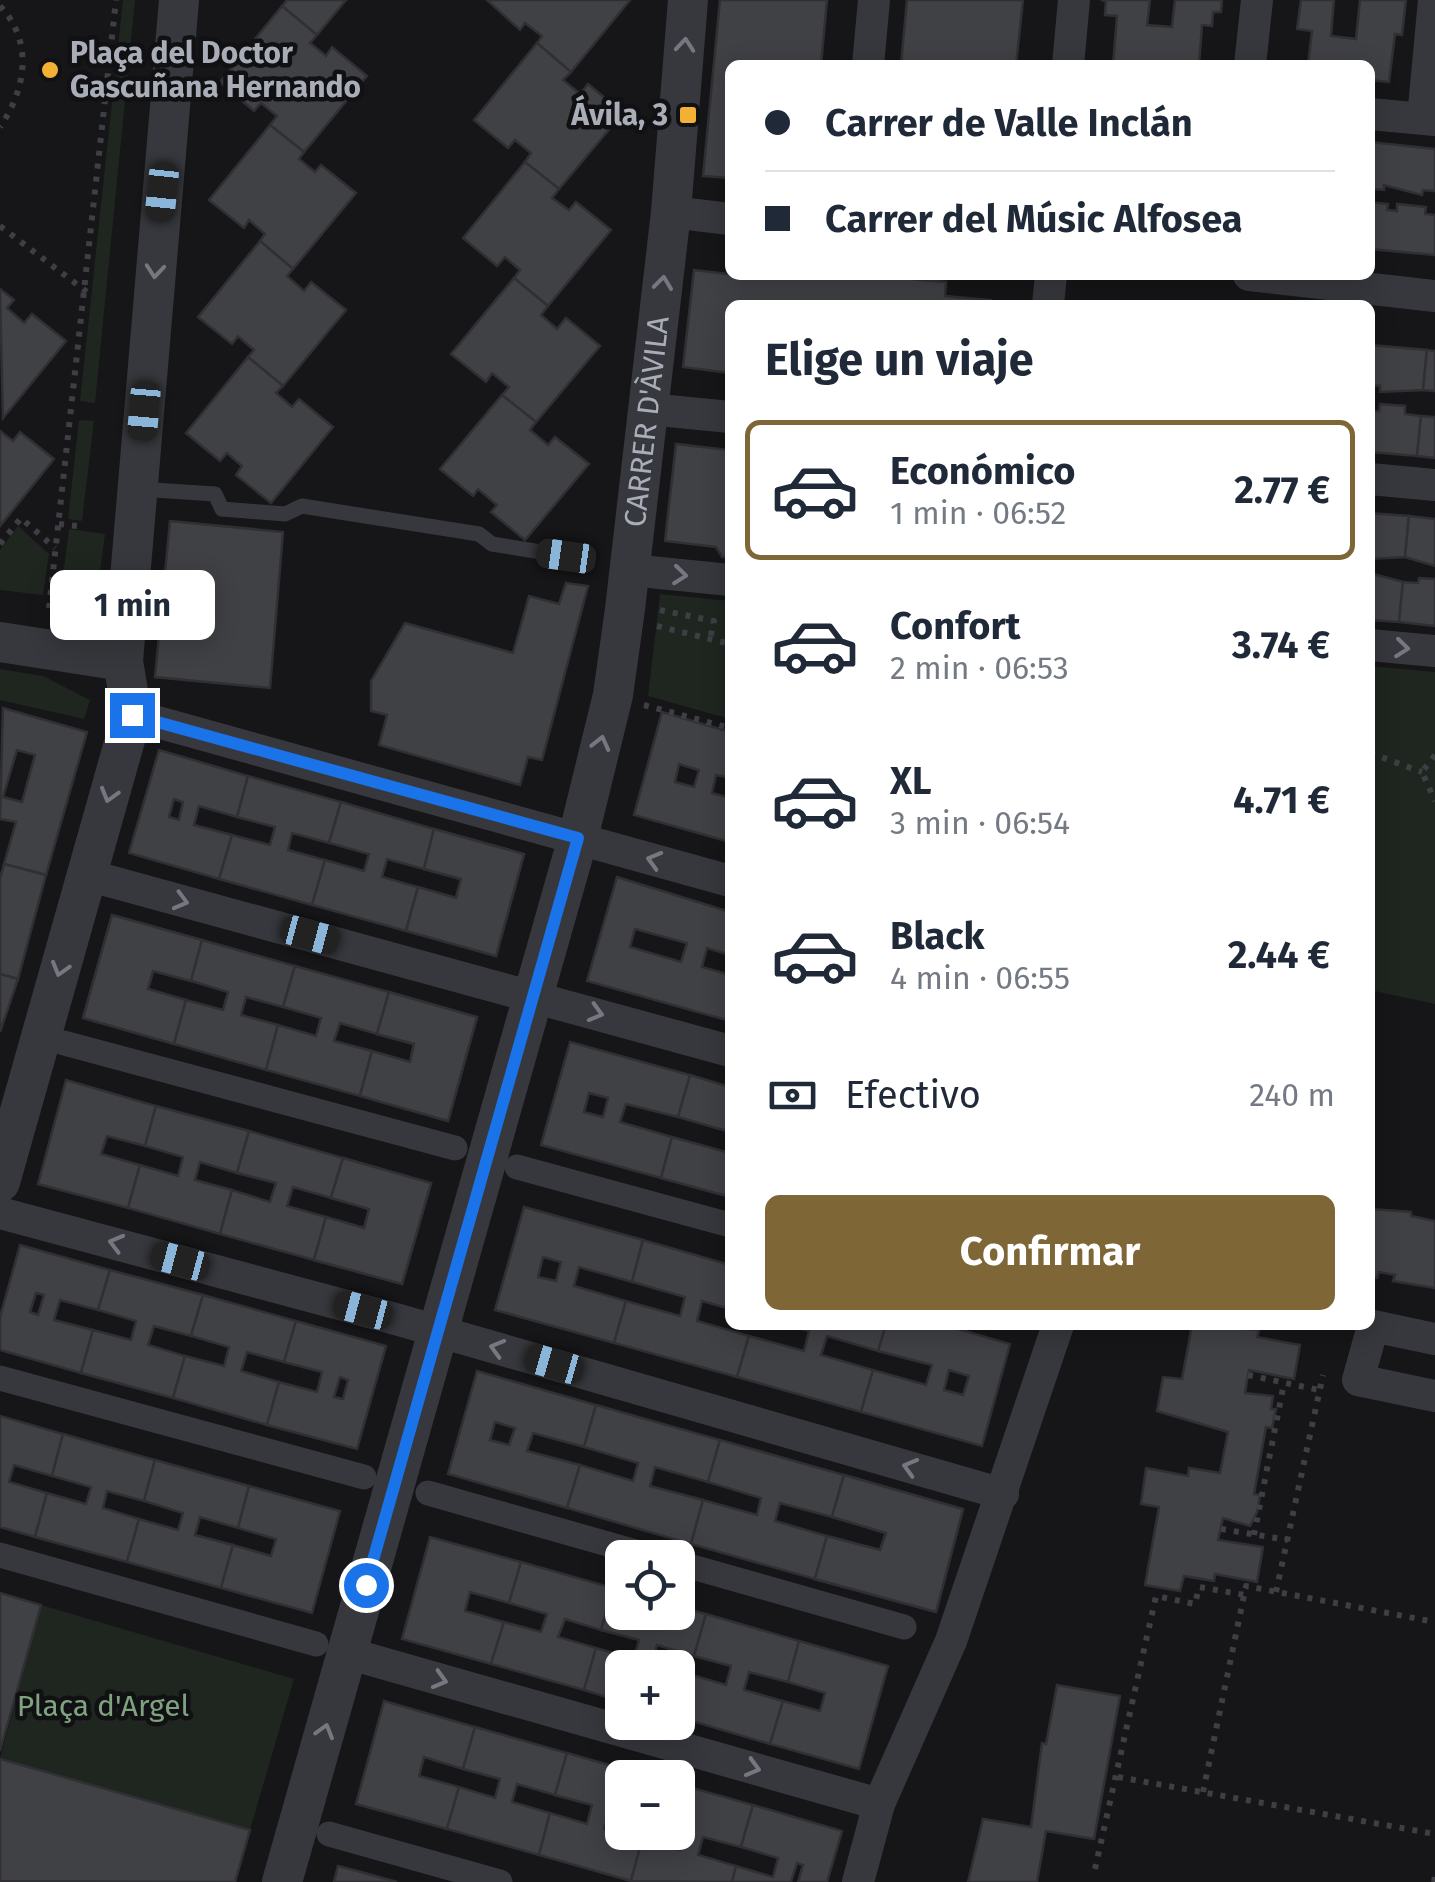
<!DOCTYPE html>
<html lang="es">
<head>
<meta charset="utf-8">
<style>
	:root { --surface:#fff; --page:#f6f6f7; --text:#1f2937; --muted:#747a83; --line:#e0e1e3; --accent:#7e6636 }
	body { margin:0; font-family:"Fira Sans",sans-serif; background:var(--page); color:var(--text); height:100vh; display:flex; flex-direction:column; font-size:38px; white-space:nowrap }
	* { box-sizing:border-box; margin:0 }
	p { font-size:32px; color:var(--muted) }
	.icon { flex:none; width:55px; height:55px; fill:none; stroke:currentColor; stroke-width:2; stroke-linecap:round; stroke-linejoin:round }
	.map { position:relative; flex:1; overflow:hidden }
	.panel { position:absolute; left:725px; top:300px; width:650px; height:1030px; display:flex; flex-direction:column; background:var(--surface); border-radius:15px; box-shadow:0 5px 25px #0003 }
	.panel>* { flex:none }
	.top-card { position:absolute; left:725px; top:60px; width:650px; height:220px; border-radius:15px; box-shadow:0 5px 25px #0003; display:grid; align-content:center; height:220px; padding:0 40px; background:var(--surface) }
	.controls { position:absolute; left:605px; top:1540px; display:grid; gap:20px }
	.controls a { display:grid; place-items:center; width:90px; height:90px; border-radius:15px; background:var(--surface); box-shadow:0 5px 25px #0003; font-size:50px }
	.end { position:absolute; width:45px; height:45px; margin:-22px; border:12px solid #1a73e8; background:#fff; box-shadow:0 0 0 5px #fff }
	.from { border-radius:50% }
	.bubble { position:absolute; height:70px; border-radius:15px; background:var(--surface); box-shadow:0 5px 25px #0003; font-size:32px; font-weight:700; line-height:70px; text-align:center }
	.car { position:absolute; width:30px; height:60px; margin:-30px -15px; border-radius:12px; box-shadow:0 0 8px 2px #0007; background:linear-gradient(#222 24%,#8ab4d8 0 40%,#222 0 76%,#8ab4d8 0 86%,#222 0) }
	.top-card b { display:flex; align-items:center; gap:35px; height:95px; font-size:38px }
	.top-card b+b { border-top:2px solid var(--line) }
	.top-card i { width:25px; height:25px; background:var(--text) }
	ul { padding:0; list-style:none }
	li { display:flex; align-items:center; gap:30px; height:140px; margin:0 20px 15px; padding:0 20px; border:5px solid transparent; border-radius:15px }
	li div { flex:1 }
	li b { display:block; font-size:38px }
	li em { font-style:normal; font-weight:700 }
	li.on { border-color:var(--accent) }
	li>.icon { width:90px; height:90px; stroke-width:1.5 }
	h2 { padding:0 40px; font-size:45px; line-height:120px }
	.pay { display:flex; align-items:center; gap:25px; height:110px; padding:0 40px; font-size:38px }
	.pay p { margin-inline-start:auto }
	.button { display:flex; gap:20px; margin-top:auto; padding:20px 40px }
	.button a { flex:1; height:115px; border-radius:15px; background:var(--accent); color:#fff; font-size:40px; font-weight:700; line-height:115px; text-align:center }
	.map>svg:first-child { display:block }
	.green { fill:#1e261f }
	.building { fill:#404145; stroke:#303034; stroke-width:2.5; fill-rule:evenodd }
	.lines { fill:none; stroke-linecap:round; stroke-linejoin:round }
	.path { stroke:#3d3f44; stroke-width:6; stroke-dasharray:5 8; stroke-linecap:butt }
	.service { stroke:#37383d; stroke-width:15 }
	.pedestrian { stroke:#37383d; stroke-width:25 }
	.minor { stroke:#37383d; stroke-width:32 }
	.tertiary { stroke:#37383d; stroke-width:40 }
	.oneway { stroke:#757881 }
	.route { stroke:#1a73e8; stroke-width:12 }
	.poi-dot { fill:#f2b134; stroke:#111113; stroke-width:4 }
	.labels { text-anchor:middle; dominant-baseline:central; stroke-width:9; stroke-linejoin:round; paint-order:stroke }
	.poi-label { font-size:30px; font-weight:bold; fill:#a8adb8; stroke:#111113; text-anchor:start }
	.street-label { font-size:30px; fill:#a8adb8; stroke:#111113 }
	.park-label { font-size:30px; fill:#7fa381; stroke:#111113 }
</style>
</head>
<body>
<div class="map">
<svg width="1435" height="1882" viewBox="0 0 1435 1882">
	<rect width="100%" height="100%" fill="#161618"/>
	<g class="green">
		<path d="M123,0H135L95,403L80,401Z"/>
		<path d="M79,420L94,421L82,521L68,519Z"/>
		<path d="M18,526L49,554L43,595L0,590V550Z"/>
		<path d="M69,529L105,534L96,603L60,599Z"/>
		<path d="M660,594L730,601V719L648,696Z"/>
		<path d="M1370,666L1435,672V1004L1370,990Z"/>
		<path d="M0,669L43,676L90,700L84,719L0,700Z"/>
		<path d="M41,1605L294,1679L250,1830L0,1759Z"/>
	</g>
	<g class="building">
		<path d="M287,0H346L317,35L282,6Z"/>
		<path d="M487,0H630L571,72L537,43L542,36L525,23L520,30Z"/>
		<path d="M720,0H827L821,65H730V178L703,176Z"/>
		<path d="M907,0H1023L1016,65H901Z"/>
		<path d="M1101,0H1150L1147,25L1172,27L1175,0H1222L1221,12H1213L1212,26L1202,25L1199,65H1113L1117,16L1105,15L1106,1Z"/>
		<path d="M1301,0H1334L1331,36L1356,39L1360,0H1406L1402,35L1395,34L1389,82L1370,80V65H1308L1312,31L1297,29Z"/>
		<path d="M282,6L317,35L310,43L326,56L332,47L367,76L304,152L270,125L277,116L261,103L254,111L220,82Z"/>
		<path d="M537,43L571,72L563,80L580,94L588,84L623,113L559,189L525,162L531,153L515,140L508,148L474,120Z"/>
		<path d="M270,125L304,152L299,159L315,172L321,165L356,193L293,269L260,241L265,234L249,220L244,228L209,200Z"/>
		<path d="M1370,142L1435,149V191L1423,190L1422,195L1384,185V190L1370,189Z"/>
		<path d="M525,162L559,189L552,198L569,210L576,202L611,230L548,306L514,278L520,270L505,257L497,266L463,238Z"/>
		<path d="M1370,202L1388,204L1387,210L1397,211V204L1426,207L1425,214L1435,215V255L1370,249Z"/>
		<path d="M260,241L293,269L287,276L304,291L311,282L346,310L283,386L248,357L254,350L238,336L232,344L198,317Z"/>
		<path d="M694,270L745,276L865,275L946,282L945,296L991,300L990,305H730V373L683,367Z"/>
		<path d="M514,278L548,306L541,315L557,329L566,318L600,346L536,422L502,395L509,387L492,373L486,382L451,354Z"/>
		<path d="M0,289L14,300L7,308L24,323L32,314L66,341L3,418Z"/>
		<path d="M1370,345L1427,350L1423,390L1380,392V386L1370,385Z"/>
		<path d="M1427,350L1435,351V391L1423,390Z"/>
		<path d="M248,357L283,386L276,393L292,407L299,399L333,427L271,503L236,475L242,466L227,453L220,461L186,433Z"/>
		<path d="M502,395L536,422L530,430L548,445L555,437L589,464L525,540L491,512L497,505L478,489L473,496L440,469Z"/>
		<path d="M1380,404L1405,406V414L1421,416L1417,456L1370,452V411H1379Z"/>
		<path d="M1421,416L1435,417V458L1417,456Z"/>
		<path d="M0,431L13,441L20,432L54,459L0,526Z"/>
		<path d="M730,443V558L722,557L716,547L665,541L676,444L728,450Z"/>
		<path d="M1370,513L1409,516L1405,557L1370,559Z"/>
		<path d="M1409,516L1435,519V566L1405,557Z"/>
		<path d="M170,521L283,532L270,688L155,677Z"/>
		<path d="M1370,573L1403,582L1399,622L1370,620Z"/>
		<path d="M1419,578L1435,579V626L1399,622L1403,582L1418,583Z"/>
		<path d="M566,583L588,586L542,760L528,757L520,785L379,745L387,715L371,711V681L405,623L513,653L529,596L559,604Z"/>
		<path d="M3,708L87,732L46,875L4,864L16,822L0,819ZM17,750L35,755L22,802L3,797Z"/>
		<path d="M662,712L730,732V778L716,775L712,793L730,798V842L634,815ZM679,764L699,770L694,787L675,782Z"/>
		<path d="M159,750L248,776L237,817L199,806L194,825L232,835L219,879L129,853ZM174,799L183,802L179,820L169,817Z"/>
		<path d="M248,776L341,802L329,843L292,833L288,850L325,860L312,905L219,879L232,835L270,845L275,827L237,817Z"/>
		<path d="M341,802L434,829L424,869L387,859L382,877L418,887L406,931L312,905L325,860L364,871L369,854L329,843Z"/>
		<path d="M434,829L524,854L496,956L406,931L418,887L456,898L461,879L424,869Z"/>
		<path d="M434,829L524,854L496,956L406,931L418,887L456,898L461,879L424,869Z"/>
		<path d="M4,864L46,875L18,979L0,974V879Z"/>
		<path d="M617,877L730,912V955L707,948L702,967L730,975V1021L587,981ZM635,929L687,943L681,962L630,947Z"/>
		<path d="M112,915L202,940L191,981L153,971L148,989L186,1000L174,1044L83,1018Z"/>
		<path d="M112,915L202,940L191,981L153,971L148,989L186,1000L174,1044L83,1018Z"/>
		<path d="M202,940L295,966L283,1007L246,997L241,1015L278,1025L266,1070L174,1044L186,1000L223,1010L228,992L191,981Z"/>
		<path d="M295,966L389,992L377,1034L340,1023L334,1041L372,1051L360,1096L266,1070L278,1025L316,1036L321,1018L283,1007Z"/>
		<path d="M0,974L18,979L0,1032Z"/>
		<path d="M389,992L477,1017L448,1121L360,1096L372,1051L410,1062L414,1044L377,1034Z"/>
		<path d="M389,992L477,1017L448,1121L360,1096L372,1051L410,1062L414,1044L377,1034Z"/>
		<path d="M570,1042L690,1075L678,1117L626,1104L620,1122L672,1137L661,1178L541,1145ZM589,1093L608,1098L603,1117L584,1112Z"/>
		<path d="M690,1075L730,1087V1132L678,1117Z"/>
		<path d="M66,1080L156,1106L145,1146L107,1136L101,1154L140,1165L128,1208L38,1184Z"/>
		<path d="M156,1106L249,1131L237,1173L200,1162L195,1180L232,1190L220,1234L128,1208L140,1165L178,1176L183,1157L145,1146Z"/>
		<path d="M249,1131L343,1158L331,1198L293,1187L287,1206L326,1217L314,1260L220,1234L232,1190L270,1202L276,1183L237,1173Z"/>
		<path d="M672,1137L726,1152L730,1138V1197L661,1178Z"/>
		<path d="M343,1158L431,1183L402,1284L314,1260L326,1217L364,1228L369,1209L331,1198Z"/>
		<path d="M343,1158L431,1183L402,1284L314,1260L326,1217L364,1228L369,1209L331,1198Z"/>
		<path d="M524,1207L643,1240L632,1282L579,1267L574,1286L626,1301L614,1343L495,1310ZM543,1257L561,1262L556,1281L538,1277Z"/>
		<path d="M1370,1209L1411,1212V1216L1435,1221V1288L1393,1281L1395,1275L1379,1272L1377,1278L1370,1276Z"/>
		<path d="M643,1240L730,1265V1309L702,1301L697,1321L749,1336L737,1377L614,1343L626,1301L680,1316L685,1297L632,1282Z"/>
		<path d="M20,1245L110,1270L98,1310L60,1300L54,1320L93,1330L81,1373L0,1350V1317ZM36,1293L44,1295L38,1315L30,1312Z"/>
		<path d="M110,1270L203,1295L191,1336L154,1326L148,1345L185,1356L173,1398L81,1373L93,1330L131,1340L136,1321L98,1310Z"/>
		<path d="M203,1295L296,1321L284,1362L247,1352L241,1371L279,1382L267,1425L173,1398L185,1356L224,1366L229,1347L191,1336Z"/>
		<path d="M296,1321L386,1346L357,1449L267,1425L279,1382L317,1392L322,1372L284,1362ZM340,1377L348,1380L343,1399L334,1397Z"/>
		<path d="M787,1325H886L878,1351L827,1336L821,1355L873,1370L861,1412L737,1377L749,1336L804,1351L809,1331Z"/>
		<path d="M886,1325H944L1010,1344L982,1446L861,1412L873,1370L926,1385L932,1365L878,1351ZM949,1370L969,1376L963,1395L944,1390Z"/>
		<path d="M1192,1325L1259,1330L1257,1337L1300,1345L1294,1379L1249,1370L1248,1375L1245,1393L1273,1396L1271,1409H1276L1272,1428L1266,1427L1254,1494L1260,1495L1257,1512L1250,1526L1223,1518L1218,1540L1263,1547L1257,1582L1215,1574L1214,1581L1184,1576L1180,1591L1145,1585L1159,1507L1141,1504L1146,1468L1188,1476L1189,1468L1220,1473L1228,1432L1157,1411L1163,1377L1182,1379Z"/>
		<path d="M477,1371L596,1405L584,1447L533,1433L527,1451L580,1465L567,1508L448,1474ZM495,1422L515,1428L509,1445L490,1440Z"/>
		<path d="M596,1405L720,1440L708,1482L655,1467L650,1486L703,1500L691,1544L567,1508L580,1465L633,1481L638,1463L584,1447Z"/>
		<path d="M0,1416L63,1434L52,1476L14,1465L9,1482L47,1493L35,1537L0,1527Z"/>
		<path d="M63,1434L155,1460L144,1501L107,1491L103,1508L139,1519L127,1562L35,1537L47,1493L86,1504L91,1487L52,1476Z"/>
		<path d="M720,1440L844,1475L832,1517L780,1503L775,1521L827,1536L815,1579L691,1544L703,1500L757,1515L761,1498L708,1482Z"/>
		<path d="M155,1460L249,1486L238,1528L200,1517L195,1535L233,1545L221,1588L127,1562L139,1519L178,1530L183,1513L144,1501Z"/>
		<path d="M844,1475L963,1509L936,1612L815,1579L827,1536L880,1550L886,1533L832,1517ZM903,1537L922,1542L916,1561L898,1556Z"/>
		<path d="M844,1475L963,1509L936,1612L815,1579L827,1536L880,1550L886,1533L832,1517Z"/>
		<path d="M249,1486L340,1511L312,1613L221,1588L233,1545L271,1556L276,1539L238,1528Z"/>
		<path d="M430,1537L521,1562L509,1603L470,1592L465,1611L504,1622L491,1664L402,1639Z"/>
		<path d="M521,1562L613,1588L601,1630L565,1619L558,1637L596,1648L584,1690L491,1664L504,1622L541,1632L547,1614L509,1603Z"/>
		<path d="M613,1588L622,1591V1612H678V1606L706,1614L694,1656L657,1645L652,1664L665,1668H622V1702L584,1690L596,1648L634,1659L639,1640L601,1630Z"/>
		<path d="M0,1593L41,1605L0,1751Z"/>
		<path d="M706,1614L799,1641L788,1682L749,1672L744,1690L783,1701L770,1744L678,1717L689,1674L726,1685L731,1666L694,1656Z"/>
		<path d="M799,1641L888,1666L859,1769L770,1744L783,1701L820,1711L825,1693L788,1682Z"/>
		<path d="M678,1671L689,1674L678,1715Z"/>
		<path d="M1057,1685L1120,1696L1094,1839L1046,1831L1037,1882H968L983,1819L1031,1827L1042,1743L1046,1744Z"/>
		<path d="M384,1701L475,1727L463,1769L424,1757L419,1776L459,1787L447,1829L356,1804Z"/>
		<path d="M475,1727L567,1753L555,1795L517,1784L512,1802L550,1813L539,1855L447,1829L459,1787L495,1798L500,1779L463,1769Z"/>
		<path d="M567,1753L655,1778H622V1814L610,1810L604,1829L642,1840L631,1881L539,1855L550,1813L587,1824L592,1805L555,1795Z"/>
		<path d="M0,1759L250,1830L235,1882L0,1881Z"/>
		<path d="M678,1784L753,1805L741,1847L703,1837L698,1855L736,1866L732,1882L631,1881L642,1840L680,1850L685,1831L678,1829Z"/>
		<path d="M753,1805L842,1831L827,1882H798L803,1865L797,1863L791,1882H732L736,1866L773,1877L778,1858L741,1847Z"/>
		<path d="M338,1866L361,1872L397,1882H334Z"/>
	</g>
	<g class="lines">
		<g class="path">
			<path d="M0,6C34,42 26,89 0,127"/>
			<path d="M0,226L87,292"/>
			<path d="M59,524L77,526"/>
			<path d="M0,544L21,518L55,548"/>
			<path d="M49,608L116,0"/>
			<path d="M660,610L714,621L710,639"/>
			<path d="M657,626L730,644"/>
			<path d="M644,705L730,728"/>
			<path d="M1370,753L1422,772"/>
			<path d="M1435,755L1422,772L1435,801"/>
			<path d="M1248,1375L1319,1390"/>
			<path d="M1221,1529L1288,1540"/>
			<path d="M1254,1535L1284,1383"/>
			<path d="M1276,1592L1323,1375"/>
			<path d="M1118,1777L1435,1834"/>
			<path d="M1203,1792L1246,1586L1435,1622"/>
			<path d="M1095,1869L1156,1596L1195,1604L1199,1587L1245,1595"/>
			<path d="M1434,1882L1435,1876"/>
		</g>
		<path class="service" d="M139,489L215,494L222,509L285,514L302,506L479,534L492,544L566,556"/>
		<g class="pedestrian">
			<path d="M64,1043L455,1148"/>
			<path d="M517,1167L730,1225"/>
			<path d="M0,1378L364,1477"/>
			<path d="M428,1493L657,1558"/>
			<path d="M0,1555L316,1644"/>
			<path d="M678,1563L904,1627"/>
			<path d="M329,1834L500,1882"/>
		</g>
		<g class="minor">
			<path d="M868,65L874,0"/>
			<path d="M1068,65L1074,0"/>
			<path d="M1250,65L1257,0"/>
			<path d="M1370,114L1435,120"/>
			<path d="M1423,118L1434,0"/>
			<path d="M671,212L730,219"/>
			<path d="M1249,275L1435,296"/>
			<path d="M1048,305L1051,275"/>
			<path d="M648,409L730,417"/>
			<path d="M1370,479L1435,485"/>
			<path d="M630,570L730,580"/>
			<path d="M1370,645L1435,651"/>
			<path d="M132,715L730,881"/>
			<path d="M87,875L730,1051"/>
			<path d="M0,1213L399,1320L1003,1494"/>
			<path d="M1435,1339L1373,1326L1358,1380L1435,1396"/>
			<path d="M347,1653L879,1804"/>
			<path d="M858,1882L879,1804L951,1641L1058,1325"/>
		</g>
		<g class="tertiary">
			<path d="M0,642L123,661"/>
			<path d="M0,1182L132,715L123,661L179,0"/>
			<path id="s1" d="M282,1882L578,838L613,695L625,609L671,212L688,0"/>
		</g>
	</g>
	<defs><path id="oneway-chevron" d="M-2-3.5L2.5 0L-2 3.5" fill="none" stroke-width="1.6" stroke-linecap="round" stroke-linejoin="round" transform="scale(2.5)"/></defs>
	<g class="oneway">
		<use href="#oneway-chevron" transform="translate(685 45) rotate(-85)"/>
		<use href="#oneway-chevron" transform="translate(155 271) rotate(95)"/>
		<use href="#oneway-chevron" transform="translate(663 283) rotate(-83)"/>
		<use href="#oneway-chevron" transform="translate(680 575) rotate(6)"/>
		<use href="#oneway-chevron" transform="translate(1402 648) rotate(6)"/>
		<use href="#oneway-chevron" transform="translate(601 743) rotate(-76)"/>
		<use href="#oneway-chevron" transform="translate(109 795) rotate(106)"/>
		<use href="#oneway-chevron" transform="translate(654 860) rotate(-164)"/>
		<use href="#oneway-chevron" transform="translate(181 901) rotate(15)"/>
		<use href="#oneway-chevron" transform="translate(60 969) rotate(106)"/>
		<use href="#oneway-chevron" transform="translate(596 1013) rotate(16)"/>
		<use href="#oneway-chevron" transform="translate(116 1243) rotate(-165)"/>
		<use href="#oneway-chevron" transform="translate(497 1348) rotate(-164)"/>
		<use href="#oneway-chevron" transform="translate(910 1467) rotate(-164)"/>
		<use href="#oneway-chevron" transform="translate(440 1680) rotate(16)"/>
		<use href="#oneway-chevron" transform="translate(325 1731) rotate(-74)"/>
		<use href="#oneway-chevron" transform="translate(753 1768) rotate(16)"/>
	</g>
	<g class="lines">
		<path class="route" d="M132,715L578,838L366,1585"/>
	</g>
	<g class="poi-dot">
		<circle cx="50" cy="70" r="10"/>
		<rect x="678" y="105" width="20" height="20" rx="5"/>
	</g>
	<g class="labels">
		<g class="poi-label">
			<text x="70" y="53">Plaça del Doctor<tspan x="70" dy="34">Gascuñana Hernando</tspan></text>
			<text x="668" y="115" text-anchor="end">Ávila, 3</text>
		</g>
		<g class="street-label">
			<text stroke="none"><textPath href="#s1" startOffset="1508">CARRER D'ÀVILA</textPath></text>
		</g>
		<g class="park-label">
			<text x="103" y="1706">Plaça d'Argel</text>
		</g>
	</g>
</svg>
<div class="controls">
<a><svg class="icon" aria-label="locate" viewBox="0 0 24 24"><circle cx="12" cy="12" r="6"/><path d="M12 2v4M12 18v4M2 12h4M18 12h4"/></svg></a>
<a>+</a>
<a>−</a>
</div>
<i class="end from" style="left:366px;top:1585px"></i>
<i class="end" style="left:132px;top:715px"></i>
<div class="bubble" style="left:50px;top:570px;width:165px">1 min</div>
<i class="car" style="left:162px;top:192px;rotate:186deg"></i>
<i class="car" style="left:144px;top:411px;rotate:185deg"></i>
<i class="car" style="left:566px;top:556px;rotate:278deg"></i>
<i class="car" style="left:310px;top:935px;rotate:105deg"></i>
<i class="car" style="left:180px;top:1261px;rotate:285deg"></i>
<i class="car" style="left:363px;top:1310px;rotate:285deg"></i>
<i class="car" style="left:554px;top:1364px;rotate:286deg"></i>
<div class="top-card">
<b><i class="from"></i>Carrer de Valle Inclán</b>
<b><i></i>Carrer del Músic Alfosea</b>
</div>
<section class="panel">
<h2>Elige un viaje</h2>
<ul>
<li class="on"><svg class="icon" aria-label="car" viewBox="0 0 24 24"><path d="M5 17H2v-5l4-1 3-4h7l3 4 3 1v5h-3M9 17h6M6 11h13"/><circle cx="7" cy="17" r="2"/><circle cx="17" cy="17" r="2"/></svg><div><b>Económico</b><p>1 min · 06:52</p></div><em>2.77 €</em></li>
<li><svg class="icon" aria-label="car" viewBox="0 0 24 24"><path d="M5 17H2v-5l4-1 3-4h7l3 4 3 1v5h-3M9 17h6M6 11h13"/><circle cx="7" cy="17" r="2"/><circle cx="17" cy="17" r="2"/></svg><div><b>Confort</b><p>2 min · 06:53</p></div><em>3.74 €</em></li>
<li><svg class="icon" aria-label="car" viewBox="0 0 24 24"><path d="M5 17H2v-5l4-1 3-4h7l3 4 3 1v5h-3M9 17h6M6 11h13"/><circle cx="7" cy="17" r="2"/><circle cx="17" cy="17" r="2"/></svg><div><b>XL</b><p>3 min · 06:54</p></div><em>4.71 €</em></li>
<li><svg class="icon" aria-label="car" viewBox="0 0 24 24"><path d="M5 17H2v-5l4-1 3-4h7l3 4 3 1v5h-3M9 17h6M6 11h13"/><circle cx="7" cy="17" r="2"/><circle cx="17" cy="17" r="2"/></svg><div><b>Black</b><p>4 min · 06:55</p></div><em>2.44 €</em></li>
</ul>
<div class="pay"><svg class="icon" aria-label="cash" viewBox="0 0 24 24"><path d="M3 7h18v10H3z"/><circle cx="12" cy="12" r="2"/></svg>Efectivo<p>240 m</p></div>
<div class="button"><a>Confirmar</a></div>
</section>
</div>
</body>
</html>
